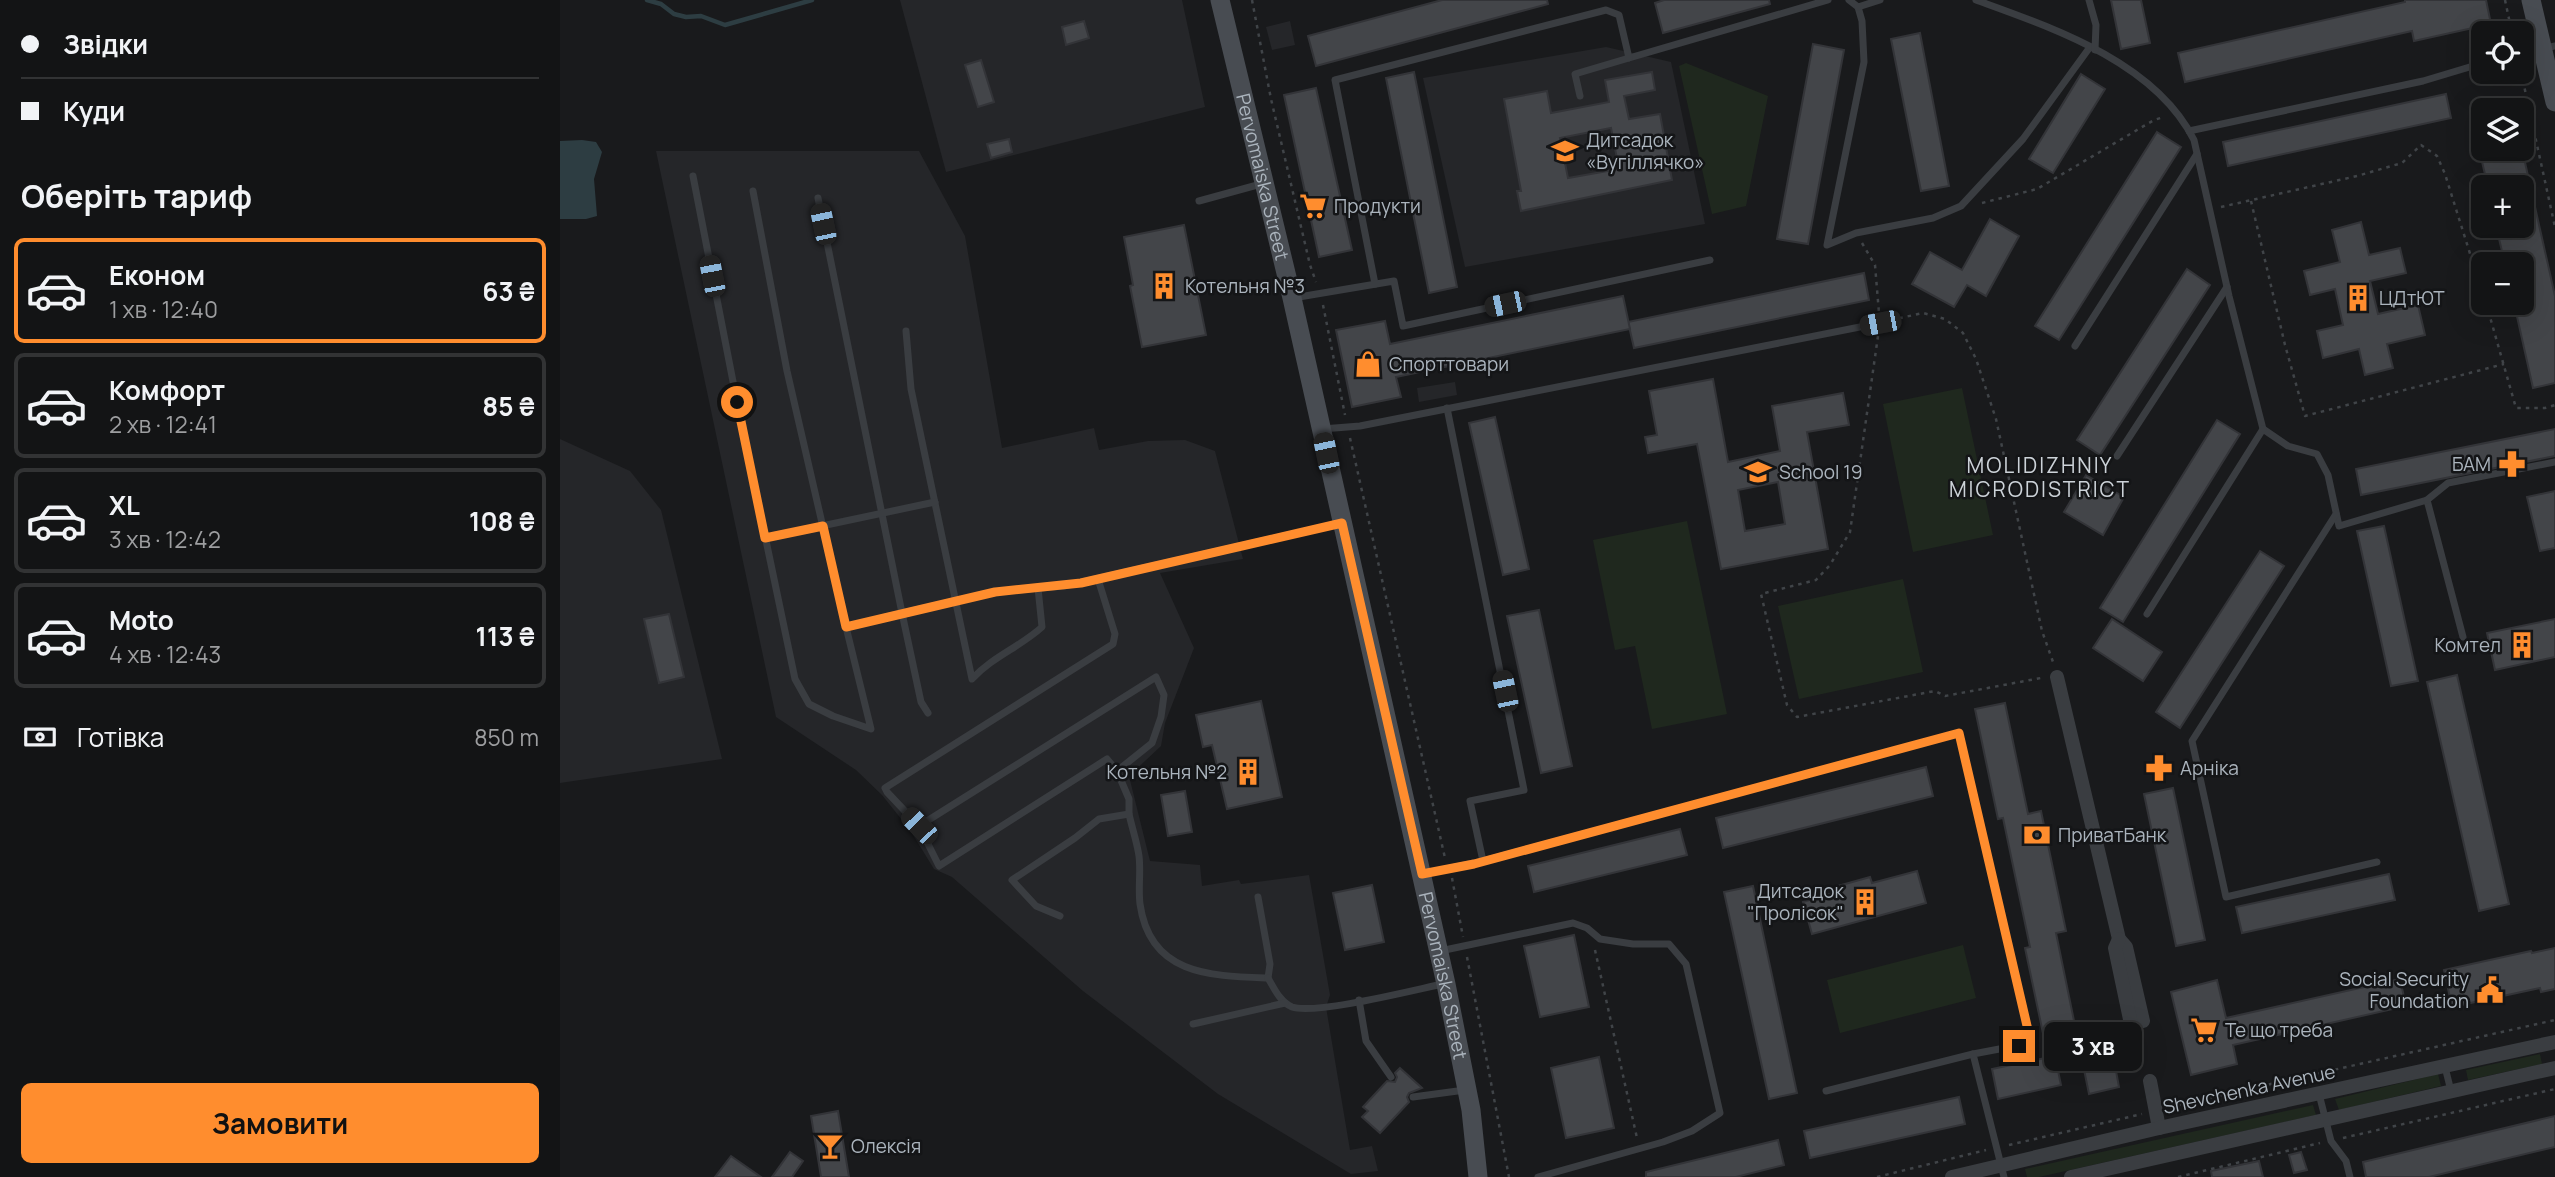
<!DOCTYPE html>
<html lang="uk">
<head>
<meta charset="utf-8">
<style>
	:root { --surface:#131415; --page:#1c1d1e; --text:#f1f3f6; --muted:#9d9ea0; --line:#323334; --accent:#ff8d2e }
	body { margin:0; font-family:Manrope,sans-serif; background:var(--page); color:var(--text); height:100vh; display:flex; flex-direction:column; font-size:26px; white-space:nowrap }
	* { box-sizing:border-box; margin:0 }
	p { font-size:23px; color:var(--muted) }
	.icon { flex:none; width:38px; height:38px; fill:none; stroke:currentColor; stroke-width:2; stroke-linecap:round; stroke-linejoin:round }
	.map { position:relative; flex:1; overflow:hidden }
	.panel { display:flex; flex-direction:column; background:var(--surface); width:560px }
	.panel>* { flex:none }
	.top-card { display:grid; align-content:center; height:154px; padding:0 21px; background:var(--surface) }
	.buttons { position:absolute; left:1911px; top:21px; display:grid; gap:14px }
	.buttons a { display:grid; place-items:center; width:63px; height:63px; border-radius:10px; background:var(--surface); box-shadow:0 7px 28px #0002,0 0 0 2px var(--line); font-size:35px }
	.end { position:absolute; width:32px; height:32px; margin:-16px; border:9px solid #ff8d2e; background:#111; box-shadow:0 0 0 4px #111 }
	.from { border-radius:50% }
	.bubble { position:absolute; height:49px; border-radius:10px; background:var(--surface); box-shadow:0 7px 28px #0002,0 0 0 2px var(--line); font-size:23px; font-weight:700; line-height:49px; text-align:center }
	.car { position:absolute; width:21px; height:42px; margin:-21px -10px; border-radius:9px; box-shadow:0 0 5px 2px #0007; background:linear-gradient(#222 24%,#8ab4d8 0 40%,#222 0 76%,#8ab4d8 0 86%,#222 0) }
	.top-card b { display:flex; align-items:center; gap:24px; height:66px; font-size:26px }
	.top-card b+b { border-top:2px solid var(--line) }
	.top-card i { width:18px; height:18px; background:var(--text) }
	ul { padding:0; list-style:none }
	li { display:flex; align-items:center; gap:21px; height:105px; margin:0 14px 10px; padding:0 7px; border:4px solid var(--line); border-radius:10px }
	li div { flex:1 }
	li b { display:block; font-size:26px }
	li em { font-style:normal; font-weight:700 }
	li.current { border-color:var(--accent) }
	li>.icon { width:63px; height:63px; stroke-width:1.5 }
	h2 { padding:0 21px; font-size:32px; line-height:84px }
	.pay { display:flex; align-items:center; gap:18px; height:77px; padding:0 21px; font-size:26px }
	.pay p { margin-inline-start:auto }
	.action { display:flex; gap:14px; margin-top:auto; padding:14px 21px }
	.action a { flex:1; height:80px; border-radius:10px; background:var(--accent); color:#111; font-size:28px; font-weight:700; line-height:80px; text-align:center }
	main { display:flex; flex:1; min-height:0 }
	.map>svg:first-child { display:block }
	.built { fill:#252629 }
	.green { fill:#1f281e }
	.water { fill:#2d3d42 }
	.lines { fill:none; stroke-linecap:round; stroke-linejoin:round }
	.stream { stroke:#2d3d42; stroke-width:4.5 }
	.building { fill:#434549; stroke:#333438; stroke-width:2; fill-rule:evenodd }
	.path { stroke:#404448; stroke-width:2.5; stroke-dasharray:3.5 5; stroke-linecap:butt }
	.lane { stroke:#3a3d41; stroke-width:7 }
	.street { stroke:#3a3d41; stroke-width:14 }
	.secondary { stroke:#484c52; stroke-width:19 }
	.route { stroke:#ff8d2e; stroke-width:9 }
	.labels { text-anchor:middle; dominant-baseline:central; stroke-width:5; stroke-linejoin:round; paint-order:stroke }
	.poi-label { font-size:19px; fill:#abb4bd; stroke:#141517; text-anchor:start }
	.street-label { font-size:19px; fill:#abb4bd; stroke:#141517 }
	.neighbourhood-label { font-size:21px; letter-spacing:2px; fill:#ccd2d8; stroke:#141517 }
</style>
</head>
<body>
<main>
<section class="panel">
<div class="top-card">
<b><i class="from"></i>Звідки</b>
<b><i></i>Куди</b>
</div>
<h2>Оберіть тариф</h2>
<ul>
<li class="current"><svg class="icon" aria-label="car" viewBox="0 0 24 24"><path d="M5 17H2v-5l4-1 3-4h7l3 4 3 1v5h-3M9 17h6M6 11h13"/><circle cx="7" cy="17" r="2"/><circle cx="17" cy="17" r="2"/></svg><div><b>Економ</b><p>1 хв · 12:40</p></div><em>63 ₴</em></li>
<li><svg class="icon" aria-label="car" viewBox="0 0 24 24"><path d="M5 17H2v-5l4-1 3-4h7l3 4 3 1v5h-3M9 17h6M6 11h13"/><circle cx="7" cy="17" r="2"/><circle cx="17" cy="17" r="2"/></svg><div><b>Комфорт</b><p>2 хв · 12:41</p></div><em>85 ₴</em></li>
<li><svg class="icon" aria-label="car" viewBox="0 0 24 24"><path d="M5 17H2v-5l4-1 3-4h7l3 4 3 1v5h-3M9 17h6M6 11h13"/><circle cx="7" cy="17" r="2"/><circle cx="17" cy="17" r="2"/></svg><div><b>XL</b><p>3 хв · 12:42</p></div><em>108 ₴</em></li>
<li><svg class="icon" aria-label="car" viewBox="0 0 24 24"><path d="M5 17H2v-5l4-1 3-4h7l3 4 3 1v5h-3M9 17h6M6 11h13"/><circle cx="7" cy="17" r="2"/><circle cx="17" cy="17" r="2"/></svg><div><b>Moto</b><p>4 хв · 12:43</p></div><em>113 ₴</em></li>
</ul>
<div class="pay"><svg class="icon" aria-label="cash" viewBox="0 0 24 24"><path d="M3 7h18v10H3z"/><circle cx="12" cy="12" r="2"/></svg>Готівка<p>850 m</p></div>
<div class="action"><a>Замовити</a></div>
</section>
<div class="map">
<svg width="1995" height="1177" viewBox="0 0 1995 1177">
	<rect width="100%" height="100%" fill="#191a1c"/>
	<g class="built">
		<path d="M340,0H622L645,107L386,172Z"/>
		<path d="M730,21L735,45L712,50L706,27Z"/>
		<path d="M1046,47L1111,62L1145,224L905,267L863,78Z"/>
		<path d="M96,151H359L405,236L442,448L534,428L539,450L588,441L625,440L655,451L683,559L600,573L634,648L605,723L601,746L569,776L590,861L640,865L642,886L679,880L681,884L749,875L770,995L766,1007L790,1150L812,1146L818,1171L791,1174L658,1094L523,991L392,877L374,869L350,830L322,795L296,770L216,717Z"/>
		<path d="M895,382L897,395L859,402L857,388Z"/>
		<path d="M0,439L70,471L101,510L162,759L0,783Z"/>
	</g>
	<g class="green">
		<path d="M1126,63L1208,96L1186,206L1152,214L1119,66Z"/>
		<path d="M1402,388L1433,535L1353,552L1323,404Z"/>
		<path d="M1127,521L1167,714L1092,729L1075,646L1055,650L1033,540Z"/>
		<path d="M1343,579L1363,672L1239,699L1218,606Z"/>
		<path d="M1403,945L1416,998L1280,1033L1267,980Z"/>
		<path d="M1980,1054L1982,1064L1908,1080L1906,1070Z"/>
		<path d="M1878,1074L1881,1086L1779,1110L1775,1099Z"/>
		<path d="M1753,1105L1756,1115L1479,1177H1467L1465,1169Z"/>
	</g>
	<path class="water" d="M22,140L36,142L42,152L34,179L37,216L26,219H0V141Z"/>
	<g class="lines">
		<path class="stream" d="M87,0L101,4L114,14L126,17L141,16L165,25L252,0"/>
	</g>
	<g class="building">
		<path d="M882,0H987L988,4L756,66L748,36Z"/>
		<path d="M1104,0H1209L1210,4L1103,33L1095,3Z"/>
		<path d="M1551,0H1581L1590,43L1561,49Z"/>
		<path d="M1845,0H1926L1931,24L1854,41L1852,31L1625,82L1618,53L1845,2Z"/>
		<path d="M524,21L529,38L506,45L502,27Z"/>
		<path d="M1360,33L1389,186L1361,191L1331,39Z"/>
		<path d="M1253,44L1284,50L1248,244L1217,239Z"/>
		<path d="M421,60L434,102L418,107L405,65Z"/>
		<path d="M854,72L897,287L869,293L826,78Z"/>
		<path d="M1092,72L1095,90L1064,96L1069,119L1100,114L1112,180L961,211L957,191H961L944,99L987,91L991,113L1049,102L1045,80ZM1051,128L1059,169L1008,178L1000,138Z"/>
		<path d="M1521,74L1545,89L1493,173L1469,159Z"/>
		<path d="M756,88L792,250L759,257L724,95Z"/>
		<path d="M1886,94L1891,118L1668,166L1663,142Z"/>
		<path d="M1923,105V144L1918,145L1910,108Z"/>
		<path d="M1597,132L1621,147L1499,340L1475,326Z"/>
		<path d="M449,139L452,152L431,158L427,144Z"/>
		<path d="M1919,149H1962L1995,296V383L1973,388L1954,303H1962V264H1945L1936,226H1962V187H1928Z"/>
		<path d="M1430,219L1459,236L1426,296L1407,285L1394,307L1352,284L1370,252L1402,270Z"/>
		<path d="M1801,222L1809,255L1840,248L1846,273L1810,281L1818,314L1858,305L1865,335L1827,344L1833,368L1805,375L1799,349L1763,358L1757,331L1783,325L1775,289L1750,295L1744,271L1780,262L1772,230Z"/>
		<path d="M624,225L646,335L582,347L570,286L573,285L564,237Z"/>
		<path d="M1627,269L1650,285L1540,455L1517,440Z"/>
		<path d="M1304,273L1309,300L1074,348L1068,322Z"/>
		<path d="M1063,296L1070,329L836,377L841,397L792,407L776,330L825,321L830,344Z"/>
		<path d="M1153,379L1168,462L1220,451L1212,406L1283,393L1289,425L1247,432L1268,549L1161,569L1137,444L1088,453L1085,437L1097,435L1089,391ZM1218,482L1225,524L1185,531L1178,490Z"/>
		<path d="M935,417L969,569L943,575L909,423Z"/>
		<path d="M1657,420L1680,434L1563,622L1540,608Z"/>
		<path d="M1995,429V456L1801,495L1796,469Z"/>
		<path d="M1526,475L1564,497L1543,535L1504,512Z"/>
		<path d="M1995,491V548L1980,551L1967,497Z"/>
		<path d="M1824,526L1858,681L1831,686L1797,531Z"/>
		<path d="M1700,551L1724,566L1620,728L1596,712Z"/>
		<path d="M979,610L1012,766L981,773L947,616Z"/>
		<path d="M109,614L124,677L99,683L84,619Z"/>
		<path d="M1552,619L1602,652L1583,681L1533,648Z"/>
		<path d="M1995,619V657L1935,670L1927,633Z"/>
		<path d="M1897,675L1949,904L1919,911L1867,682Z"/>
		<path d="M701,701L722,797L667,809L652,745L643,747L636,715Z"/>
		<path d="M1445,703L1468,814L1481,811L1506,931L1496,933L1520,1050L1488,1057L1465,948L1470,947L1443,818L1438,819L1415,709Z"/>
		<path d="M1366,767L1373,796L1163,848L1156,818Z"/>
		<path d="M1613,788L1645,940L1616,946L1584,794Z"/>
		<path d="M625,791L632,832L608,836L601,795Z"/>
		<path d="M1120,829L1127,855L974,892L968,866Z"/>
		<path d="M1357,871L1366,903L1252,934L1243,902L1280,891L1278,886L1310,877L1312,883Z"/>
		<path d="M1829,874L1835,900L1682,933L1676,907Z"/>
		<path d="M812,885L824,942L785,950L773,893Z"/>
		<path d="M1193,886L1237,1093L1209,1099L1164,892Z"/>
		<path d="M1014,935L1029,1007L980,1017L964,946Z"/>
		<path d="M1995,948V989L1981,992L1980,988L1892,1007L1884,970L1971,951L1972,953Z"/>
		<path d="M1840,979L1846,1006L1673,1045L1677,1064L1631,1075L1611,992L1657,980L1666,1018Z"/>
		<path d="M1551,1044L1559,1087L1529,1094L1520,1050Z"/>
		<path d="M1495,1056L1501,1085L1438,1099L1432,1069Z"/>
		<path d="M1039,1057L1054,1128L1006,1138L991,1068Z"/>
		<path d="M840,1068L862,1088L849,1093L847,1097L849,1102L820,1133L802,1117L808,1111L803,1107L827,1081L835,1082L837,1077L835,1073Z"/>
		<path d="M1399,1097L1405,1124L1250,1158L1244,1131Z"/>
		<path d="M278,1111L289,1177H261L251,1116Z"/>
		<path d="M1995,1116V1147L1869,1177H1806L1803,1162Z"/>
		<path d="M1218,1140L1224,1165L1176,1177H1086V1172Z"/>
		<path d="M230,1152L243,1161L232,1177H212Z"/>
		<path d="M1741,1152L1747,1170L1734,1173L1729,1155Z"/>
		<path d="M171,1156L201,1177H155Z"/>
		<path d="M1699,1161L1703,1177H1652L1651,1171Z"/>
	</g>
	<g class="lines">
		<g class="path">
			<path d="M692,0L711,99L750,265L756,282"/>
			<path d="M1945,0L1952,33"/>
			<path d="M1961,72L1995,227"/>
			<path d="M1691,201L1725,345L1745,416L1944,364"/>
			<path d="M1422,203L1477,189L1594,120L1604,117"/>
			<path d="M1661,207L1797,176L1842,163L1861,145L1877,156L1885,174L1923,295"/>
			<path d="M1302,243L1315,265L1319,313"/>
			<path d="M1926,303L1956,408H1985L1995,405"/>
			<path d="M763,305L785,415"/>
			<path d="M1331,320L1363,313L1385,319L1403,333L1416,359L1436,419L1482,631L1493,662"/>
			<path d="M1318,336L1290,532L1270,565L1256,580L1201,594L1227,705L1237,717L1375,691L1385,696L1481,678"/>
			<path d="M790,438L885,858"/>
			<path d="M892,878L903,937"/>
			<path d="M1035,950L1077,1138"/>
			<path d="M907,957L949,1177"/>
			<path d="M1609,1107L1995,1020"/>
			<path d="M1783,1138L1995,1089"/>
			<path d="M1449,1145L1582,1114"/>
			<path d="M1317,1177L1426,1150"/>
			<path d="M1618,1177L1760,1143"/>
		</g>
		<g class="lane">
			<path d="M1289,0L1298,7L1302,21L1304,62L1267,245L1296,233L1373,218L1401,206L1463,139L1530,47"/>
			<path d="M1416,0C1493,28 1595,62 1634,140L1669,296L1703,429L1728,446L1757,454L1768,475L1779,526L1867,500L1903,637"/>
			<path d="M1529,0L1536,25L1535,50"/>
			<path d="M1298,7L1320,0"/>
			<path d="M1962,53L1995,46"/>
			<path d="M1069,58L1268,0"/>
			<path d="M1629,131L1863,81L1923,63"/>
			<path d="M133,176L177,402L235,679L249,704L273,716L311,729L286,627L342,613L258,198"/>
			<path d="M193,191L227,371L286,627"/>
			<path d="M639,201L701,184"/>
			<path d="M815,284L775,80L1046,10L1059,15L1069,58L1015,74L1020,96"/>
			<path d="M733,298L834,281L843,326L1150,260"/>
			<path d="M346,331L351,389L412,679C432,657 460,647 482,627L478,588"/>
			<path d="M1515,346L1637,154"/>
			<path d="M887,408L964,790L910,801L923,861"/>
			<path d="M762,429L800,426L1320,323"/>
			<path d="M1557,456L1667,287"/>
			<path d="M1867,500L1888,483L1995,462"/>
			<path d="M1776,514L1632,741L1666,897L1817,862"/>
			<path d="M205,538L375,502"/>
			<path d="M1587,614L1703,429"/>
			<path d="M368,713L361,702L342,613L435,592L504,586L781,523"/>
			<path d="M569,814C572,828 577,842 579,856C581,872 578,888 580,904C590,975 650,976 708,978L710,964L698,897"/>
			<path d="M359,826L379,866L547,759L557,771L592,743L601,717L604,695L596,677L359,826L327,792L325,788L553,644L555,634L538,579"/>
			<path d="M863,874L923,861L1399,733L1471,1043L1413,1054L1444,1177"/>
			<path d="M500,916L476,906L452,880L515,838L539,819L569,814V799L557,771"/>
			<path d="M880,951L1013,923L1027,928L1040,939L1073,944H1109L1126,964L1160,1113L1132,1131L1103,1142L978,1177"/>
			<path d="M708,978C714,988 720,1002 732,1007C755,1015 854,990 883,984"/>
			<path d="M799,1000L806,1041L831,1077"/>
			<path d="M633,1024L725,1003"/>
			<path d="M1885,1067L1891,1091"/>
			<path d="M1266,1091L1413,1054"/>
			<path d="M1759,1094L1771,1141L1786,1161L1790,1177"/>
			<path d="M853,1097L905,1090"/>
		</g>
		<g class="street">
			<path d="M1497,677L1559,939L1566,947L1583,1021"/>
			<path d="M1559,939L1555,948L1571,1024"/>
			<path d="M1590,1081L1599,1128"/>
			<path d="M1392,1177L1599,1128L1995,1042"/>
			<path d="M1511,1177L1995,1068"/>
		</g>
		<g class="secondary">
			<path id="s1" d="M660,0L732,298L886,984L911,1110L918,1177"/>
			<path d="M1971,0L1995,102"/>
		</g>
	</g>
	<g class="lines">
		<path class="route" d="M177,402L205,538L263,526L286,627L435,592L521,583L782,523L862,874L914,864L1399,733L1471,1043L1459,1046"/>
	</g>
	<defs>
		<symbol id="school-bare" viewBox="-9 -9 18 18"><path d="M0-5L7-2L0 1L-7-2ZM-4 1L0 2.5L4 1V4Q0 6-4 4Z" fill="#ff8d2e" stroke="#141517" stroke-width="2.5" paint-order="stroke"/></symbol>
		<symbol id="supermarket-bare" viewBox="-9 -9 18 18"><path d="M-6-5.5h2.5l.6 2H6L4.5 2H-2.5L-4.4-4H-6ZM-1.5 3.2a1.3 1.3 0 1 0 .1 0ZM3 3.2a1.3 1.3 0 1 0 .1 0Z" fill="#ff8d2e" stroke="#141517" stroke-width="2.5" paint-order="stroke"/></symbol>
		<symbol id="building-bare" viewBox="-9 -9 18 18"><path d="M-4-6H4V6H1V3H-1V6H-4ZM-2.5-4.3h1.7v1.8h-1.7ZM.8-4.3h1.7v1.8H.8ZM-2.5-1h1.7V.8h-1.7ZM.8-1h1.7V.8H.8Z" fill="#ff8d2e" stroke="#141517" stroke-width="2.5" paint-order="stroke"/></symbol>
		<symbol id="shop-bare" viewBox="-9 -9 18 18"><path d="M-5-2.5h2.3a2.7 3.5 0 0 1 5.4 0H5L5.5 6h-11ZM-1.5-2.5h3a1.5 2.3 0 0 0-3 0Z" fill="#ff8d2e" stroke="#141517" stroke-width="2.5" paint-order="stroke"/></symbol>
		<symbol id="pharmacy-bare" viewBox="-9 -9 18 18"><path d="M-2-6h4v4h4v4h-4v4h-4v-4h-4v-4h4Z" fill="#ff8d2e" stroke="#141517" stroke-width="2.5" paint-order="stroke"/></symbol>
		<symbol id="bank-bare" viewBox="-9 -9 18 18"><path d="M-6-4H6V4H-6ZM0-2.3a2.3 2.3 0 1 0 0 4.6a2.3 2.3 0 1 0 0-4.6Z" fill="#ff8d2e" stroke="#141517" stroke-width="2.5" paint-order="stroke"/></symbol>
		<symbol id="civic-bare" viewBox="-9 -9 18 18"><path d="M-.6-6.5H3V-4.5H.6V-3L4-1V1h2V6H-6V1h2V-1L-.6-3ZM-1.2 2.5V6h2.4V2.5Z" fill="#ff8d2e" stroke="#141517" stroke-width="2.5" paint-order="stroke"/></symbol>
		<symbol id="bar-bare" viewBox="-9 -9 18 18"><path d="M-6-5H6L.8 .8V4.5H3.5V6h-7V4.5H-.8V.8Z" fill="#ff8d2e" stroke="#141517" stroke-width="2.5" paint-order="stroke"/></symbol>
	</defs>
	<g fill-rule="evenodd">
		<use href="#school-bare" x="986" y="132" width="38" height="38"/>
		<use href="#supermarket-bare" x="734" y="187" width="38" height="38"/>
		<use href="#building-bare" x="585" y="267" width="38" height="38"/>
		<use href="#building-bare" x="1779" y="279" width="38" height="38"/>
		<use href="#shop-bare" x="789" y="345" width="38" height="38"/>
		<use href="#pharmacy-bare" x="1933" y="445" width="38" height="38"/>
		<use href="#school-bare" x="1179" y="453" width="38" height="38"/>
		<use href="#building-bare" x="1943" y="626" width="38" height="38"/>
		<use href="#pharmacy-bare" x="1580" y="749" width="38" height="38"/>
		<use href="#building-bare" x="669" y="753" width="38" height="38"/>
		<use href="#bank-bare" x="1458" y="816" width="38" height="38"/>
		<use href="#building-bare" x="1286" y="883" width="38" height="38"/>
		<use href="#civic-bare" x="1911" y="971" width="38" height="38"/>
		<use href="#supermarket-bare" x="1625" y="1011" width="38" height="38"/>
		<use href="#bar-bare" x="251" y="1127" width="38" height="38"/>
	</g>
	<g class="labels">
		<g class="poi-label">
			<text x="1026" y="140">Дитсадок<tspan x="1026" dy="22">«Вугіллячко»</tspan></text>
			<text x="774" y="206">Продукти</text>
			<text x="625" y="286">Котельня №3</text>
			<text x="1819" y="298">ЦДтЮТ</text>
			<text x="829" y="364">Спорттовари</text>
			<text x="1931" y="464" text-anchor="end">БАМ</text>
			<text x="1219" y="472">School 19</text>
			<text x="1941" y="645" text-anchor="end">Комтел</text>
			<text x="1620" y="768">Арніка</text>
			<text x="667" y="772" text-anchor="end">Котельня №2</text>
			<text x="1498" y="835">ПриватБанк</text>
			<text x="1284" y="891" text-anchor="end">Дитсадок<tspan x="1284" dy="22">"Пролісок"</tspan></text>
			<text x="1909" y="979" text-anchor="end">Social Security<tspan x="1909" dy="22">Foundation</tspan></text>
			<text x="1665" y="1030">Те що треба</text>
			<text x="291" y="1146">Олексія</text>
		</g>
		<g class="street-label">
			<text stroke="none"><textPath href="#s1" startOffset="182">Pervomaiska Street</textPath></text>
			<text stroke="none"><textPath href="#s1" startOffset="1001">Pervomaiska Street</textPath></text>
			<text transform="translate(1689 1089) rotate(-12)">Shevchenka Avenue</text>
		</g>
		<g class="neighbourhood-label">
			<text x="1480" y="465">MOLIDIZHNIY<tspan x="1480" dy="24">MICRODISTRICT</tspan></text>
		</g>
	</g>
</svg>
<div class="buttons">
<a><svg class="icon" aria-label="locate" viewBox="0 0 24 24"><circle cx="12" cy="12" r="6"/><path d="M12 2v4M12 18v4M2 12h4M18 12h4"/></svg></a>
<a><svg class="icon" aria-label="layers" viewBox="0 0 24 24"><path d="M12 4l9 5-9 5-9-5zM3 14l9 5 9-5"/></svg></a>
<a>+</a>
<a>−</a>
</div>
<i class="end from" style="left:177px;top:402px"></i>
<i class="end" style="left:1459px;top:1046px"></i>
<div class="bubble" style="left:1484px;top:1022px;width:98px">3 хв</div>
<i class="car" style="left:263px;top:224px;rotate:348deg"></i>
<i class="car" style="left:152px;top:276px;rotate:349deg"></i>
<i class="car" style="left:945px;top:304px;rotate:258deg"></i>
<i class="car" style="left:1320px;top:323px;rotate:259deg"></i>
<i class="car" style="left:766px;top:453px;rotate:348deg"></i>
<i class="car" style="left:945px;top:691px;rotate:348deg"></i>
<i class="car" style="left:359px;top:826px;rotate:316deg"></i>
</div>
</main>
</body>
</html>
